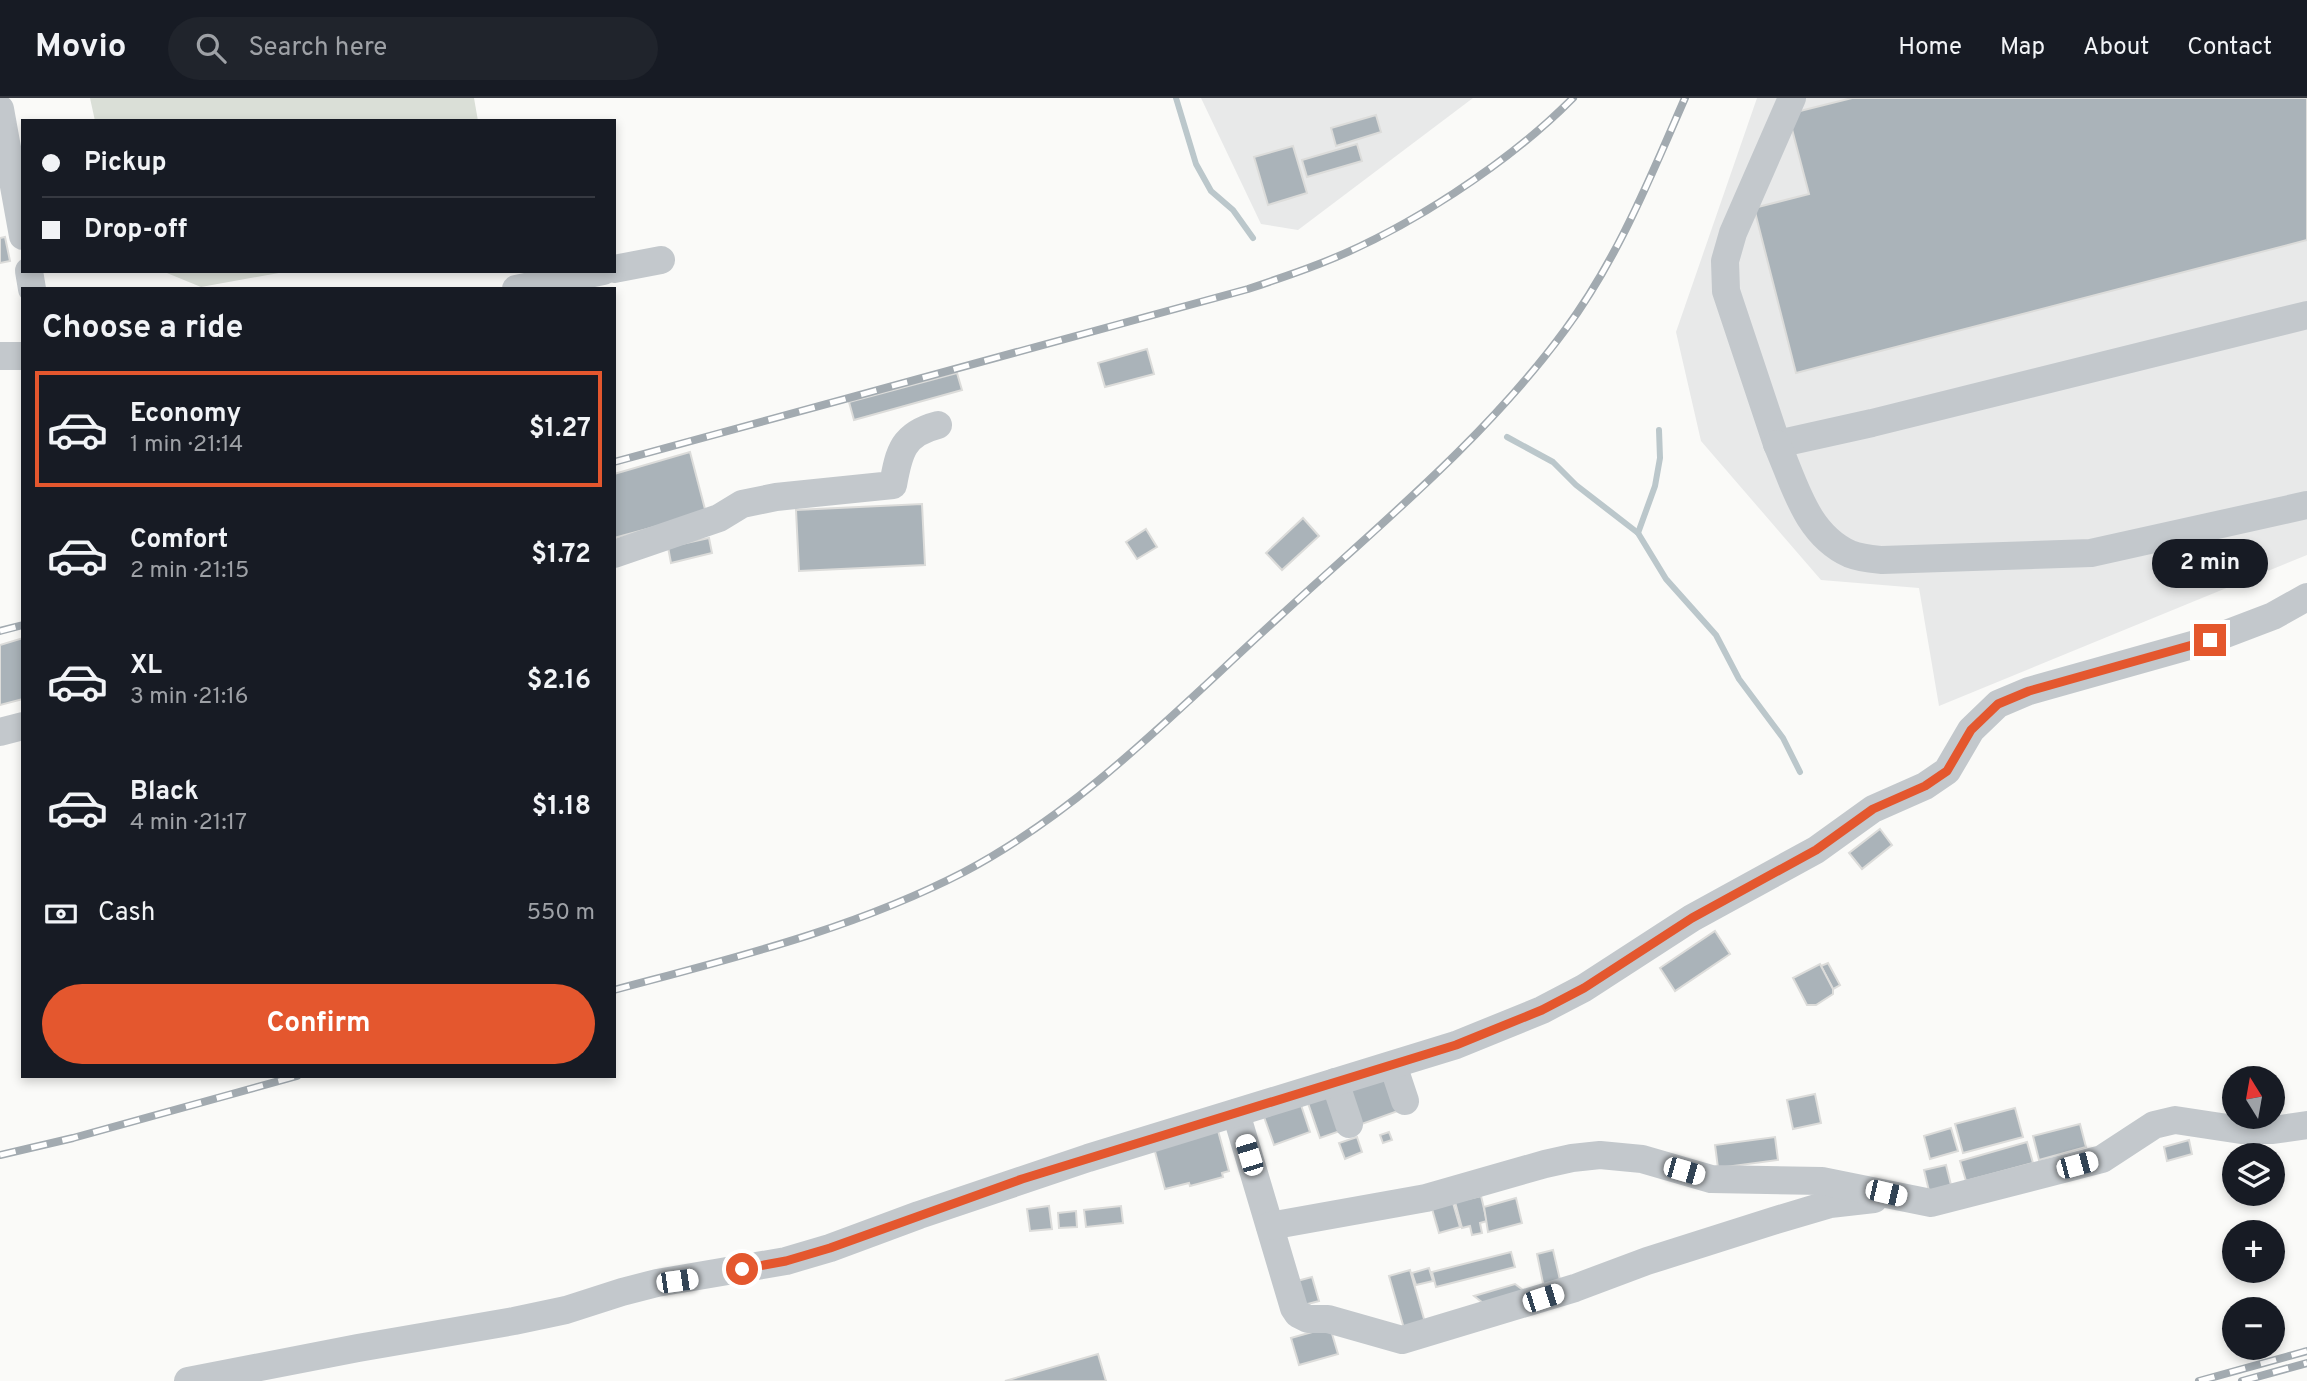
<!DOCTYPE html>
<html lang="en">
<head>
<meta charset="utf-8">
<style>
	:root { --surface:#171b24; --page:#20242c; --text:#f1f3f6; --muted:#9ea1a6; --line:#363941; --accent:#e4572e }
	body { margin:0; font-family:Overpass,sans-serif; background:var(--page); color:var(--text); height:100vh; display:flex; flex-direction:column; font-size:26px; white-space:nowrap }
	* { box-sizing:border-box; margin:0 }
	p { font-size:23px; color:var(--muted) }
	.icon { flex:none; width:38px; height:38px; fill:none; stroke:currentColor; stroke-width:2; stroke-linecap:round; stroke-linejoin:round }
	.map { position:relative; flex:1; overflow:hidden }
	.details { position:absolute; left:21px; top:189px; width:595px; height:791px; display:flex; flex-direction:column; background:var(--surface); border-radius:0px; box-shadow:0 4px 10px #0003 }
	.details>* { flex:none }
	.top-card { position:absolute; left:21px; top:21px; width:595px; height:154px; border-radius:0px; box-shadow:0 4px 10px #0003; display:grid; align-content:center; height:154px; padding:0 21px; background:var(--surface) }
	.needle { width:46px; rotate:349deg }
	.tools { position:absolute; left:2222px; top:968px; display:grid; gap:14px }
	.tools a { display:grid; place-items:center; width:63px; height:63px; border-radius:50%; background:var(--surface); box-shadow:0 4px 10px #0003; font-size:35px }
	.end { position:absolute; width:32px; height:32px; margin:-16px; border:9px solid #e4572e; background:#fff; box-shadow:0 0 0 4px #fff }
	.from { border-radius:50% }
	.bubble { position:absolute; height:49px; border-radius:24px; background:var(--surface); box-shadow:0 4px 10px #0003; font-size:23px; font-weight:700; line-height:49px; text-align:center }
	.car { position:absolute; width:21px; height:42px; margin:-21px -10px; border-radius:9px; box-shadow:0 0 5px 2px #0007; background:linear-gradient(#fff 24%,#345 0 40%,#fff 0 76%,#345 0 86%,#fff 0) }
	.top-card b { display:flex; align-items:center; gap:24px; height:66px; font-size:26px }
	.top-card b+b { border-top:2px solid var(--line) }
	.top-card i { width:18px; height:18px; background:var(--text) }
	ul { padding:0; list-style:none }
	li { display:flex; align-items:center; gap:21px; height:116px; margin:0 14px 10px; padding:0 7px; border:4px solid transparent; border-radius:0px }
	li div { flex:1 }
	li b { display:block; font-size:26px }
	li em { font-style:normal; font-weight:700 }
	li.on { border-color:var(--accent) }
	li>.icon { width:63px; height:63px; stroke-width:1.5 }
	h2 { padding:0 21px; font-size:32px; line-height:84px }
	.pay { display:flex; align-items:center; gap:18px; height:77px; padding:0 21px; font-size:26px }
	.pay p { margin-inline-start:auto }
	.button { display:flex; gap:14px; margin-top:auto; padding:14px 21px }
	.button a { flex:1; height:80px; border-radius:42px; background:var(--accent); color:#fff; font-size:28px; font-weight:700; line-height:80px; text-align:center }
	header { display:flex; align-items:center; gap:42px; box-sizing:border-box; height:98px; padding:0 35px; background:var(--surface); border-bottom:2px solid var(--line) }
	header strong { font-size:33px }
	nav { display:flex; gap:38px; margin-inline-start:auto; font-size:24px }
	.search { width:490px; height:63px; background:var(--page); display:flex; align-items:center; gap:18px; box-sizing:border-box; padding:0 24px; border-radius:38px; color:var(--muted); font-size:26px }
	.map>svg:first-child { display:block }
	.built { fill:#e8e9e9 }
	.grass { fill:#dadfd7 }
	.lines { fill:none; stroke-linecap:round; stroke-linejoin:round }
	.stream { stroke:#bbc7cb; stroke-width:6 }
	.building { fill:#aab3b9; stroke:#dcdcda; stroke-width:2 }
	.minor { stroke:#c3c8cc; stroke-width:28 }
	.rail-casing { stroke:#a2aab0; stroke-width:8 }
	.rail { stroke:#fff; stroke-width:5; stroke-dasharray:16; stroke-linecap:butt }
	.route { stroke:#e4572e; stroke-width:9 }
</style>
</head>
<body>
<header>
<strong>Movio</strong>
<div class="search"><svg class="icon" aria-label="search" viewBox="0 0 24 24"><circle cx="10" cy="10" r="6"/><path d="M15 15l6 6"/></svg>Search here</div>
<nav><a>Home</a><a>Map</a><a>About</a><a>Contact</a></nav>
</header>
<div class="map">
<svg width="2307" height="1283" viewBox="0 0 2307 1283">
	<rect width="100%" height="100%" fill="#fafaf8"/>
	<g class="built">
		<path d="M1201,0H1473L1298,132L1261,126Z"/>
		<path d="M1757,0H2307V457L1939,608L1919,490L1821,482L1701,343L1676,234Z"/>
	</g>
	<g class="grass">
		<path d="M90,0H474L478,23H95Z"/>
		<path d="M162,173H290L201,189Z"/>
	</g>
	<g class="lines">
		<g class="stream">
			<path d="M1176,0L1196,66L1211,93L1233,112L1253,140"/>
			<path d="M1507,339L1553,364L1576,387L1638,435L1666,481L1716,537L1739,581L1783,640L1800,674"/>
			<path d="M1638,435L1655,388L1660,360L1659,332"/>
		</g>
	</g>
	<g class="building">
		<path d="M1852,0H2307V142L1796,275L1754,110L1809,96L1788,16Z"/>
		<path d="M1376,17L1381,34L1336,48L1331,30Z"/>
		<path d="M1357,46L1362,63L1307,79L1302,62Z"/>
		<path d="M1293,48L1307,95L1268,107L1254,59Z"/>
		<path d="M5,139L10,163L0,165V140Z"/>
		<path d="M1147,251L1154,276L1105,289L1098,265Z"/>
		<path d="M957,275L962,292L854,322L849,304Z"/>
		<path d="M690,354L706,415L614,440V376Z"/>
		<path d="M922,406L925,467L799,473L796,412Z"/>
		<path d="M1303,420L1319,438L1282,472L1266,455Z"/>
		<path d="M1146,431L1157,449L1137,461L1126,444Z"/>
		<path d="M709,440L712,455L671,465L668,449Z"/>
		<path d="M23,540V601L0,607V547Z"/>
		<path d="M1880,731L1892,747L1862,771L1849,755Z"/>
		<path d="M1715,833L1730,856L1675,893L1660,870Z"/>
		<path d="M1828,865L1840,887L1833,891L1821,868Z"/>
		<path d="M1820,866L1833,891V896L1816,907H1807L1793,880Z"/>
		<path d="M1386,978L1398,1013L1359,1027L1347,991Z"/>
		<path d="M1815,996L1821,1025L1793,1031L1787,1002Z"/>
		<path d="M1331,997L1343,1032L1320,1040L1308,1005Z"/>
		<path d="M1301,1007L1310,1034L1274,1047L1264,1019Z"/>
		<path d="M2015,1010L2023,1039L1963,1055L1955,1026Z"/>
		<path d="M2080,1026L2086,1049L2039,1062L2033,1038Z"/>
		<path d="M1217,1029L1229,1073L1222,1075L1223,1079L1190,1088L1189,1085L1165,1091L1153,1046Z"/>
		<path d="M1951,1030L1958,1053L1930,1061L1924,1038Z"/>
		<path d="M1389,1034L1392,1042L1383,1045L1380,1037Z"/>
		<path d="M1357,1039L1362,1054L1345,1061L1339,1045Z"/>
		<path d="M1775,1039L1778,1062L1718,1070L1715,1047Z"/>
		<path d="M2189,1042L2192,1056L2167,1063L2164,1049Z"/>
		<path d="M2027,1044L2033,1065L1966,1083L1960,1063Z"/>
		<path d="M1946,1067L1951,1087L1929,1093L1924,1072Z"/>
		<path d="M1481,1098L1487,1123L1480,1125L1482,1135L1472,1137L1470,1128L1462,1130L1455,1104Z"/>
		<path d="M1516,1100L1522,1125L1488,1134L1484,1109Z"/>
		<path d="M1453,1105L1460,1129L1439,1135L1432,1111Z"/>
		<path d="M1049,1108L1052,1131L1030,1133L1027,1111Z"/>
		<path d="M1121,1108L1123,1125L1086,1129L1084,1112Z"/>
		<path d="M1076,1113L1077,1129L1059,1130L1058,1115Z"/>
		<path d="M1553,1152L1561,1186L1544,1190L1537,1156Z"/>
		<path d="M1511,1154L1515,1169L1436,1189L1432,1174Z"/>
		<path d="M1429,1170L1433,1183L1416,1187L1412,1175Z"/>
		<path d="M1410,1172L1426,1228L1405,1234L1389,1178Z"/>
		<path d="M1312,1179L1319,1203L1304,1207L1297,1183Z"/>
		<path d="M1515,1186L1527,1195L1487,1208L1474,1198Z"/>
		<path d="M1330,1229L1338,1256L1299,1267L1291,1240Z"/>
		<path d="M1098,1256L1106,1283H1005Z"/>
	</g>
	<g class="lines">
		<g class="minor">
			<path d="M1792,0L1733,135L1725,163L1726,193L1777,346L1872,325L2307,217"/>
			<path d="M0,11L23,138"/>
			<path d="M614,171L661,162"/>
			<path d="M29,173L32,191"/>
			<path d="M516,191L603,173"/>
			<path d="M0,258H23"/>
			<path d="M1777,346C1795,387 1806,436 1850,456C1860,460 1872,461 1882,462L2091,455L2307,407"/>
			<path d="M614,456L719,420L742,406L776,399L893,387C899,353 903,336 938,327"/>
			<path d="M0,634L23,628"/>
			<path d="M1393,967L1405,1003"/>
			<path d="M1335,984L1349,1026"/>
			<path d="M1236,1015L1294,1210L1298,1216L1308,1221H1328L1402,1242L1575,1190L1647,1163L1773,1123L1830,1106L1874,1101"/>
			<path d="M1270,1128L1426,1100L1545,1066L1572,1060L1600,1057L1642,1061L1711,1081L1822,1083L1931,1105L2102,1061L2154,1027L2175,1022L2241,1032H2273L2307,1027"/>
			<path d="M188,1283L358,1250L514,1223L566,1212L622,1194L657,1185L786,1163L830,1150L919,1117L1088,1060L1456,947L1542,912L1584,890L1692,820L1816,752L1873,711L1925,688L1947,673L1971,632L1998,606L2029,593L2210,542L2273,518L2307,499"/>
		</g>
		<defs>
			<g id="rail">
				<path d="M614,364L1248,191C1272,183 1296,175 1319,166C1405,133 1509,65 1573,0"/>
				<path d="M0,533L23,527"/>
				<path d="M614,892C733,860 854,831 964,774C1082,712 1181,608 1279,519C1378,428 1485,341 1565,232C1617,162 1650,80 1685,0"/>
				<path d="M0,1057L73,1040L297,978"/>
				<path d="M2199,1283L2307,1253"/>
				<path d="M2242,1283L2307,1265"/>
			</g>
		</defs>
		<use href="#rail" class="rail-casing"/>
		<use href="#rail" class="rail"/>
	</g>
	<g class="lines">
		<path class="route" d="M742,1171L786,1163L830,1150L1022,1081L1456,947L1542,912L1584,890L1692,820L1816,752L1873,711L1925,688L1947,673L1971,632L1998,606L2029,593L2210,542"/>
	</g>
</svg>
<div class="tools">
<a><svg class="needle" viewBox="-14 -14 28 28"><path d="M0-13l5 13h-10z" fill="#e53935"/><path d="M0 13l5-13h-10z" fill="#9ea1a6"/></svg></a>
<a><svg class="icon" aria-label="layers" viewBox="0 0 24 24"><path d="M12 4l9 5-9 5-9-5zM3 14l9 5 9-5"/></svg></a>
<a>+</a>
<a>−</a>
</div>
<i class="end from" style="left:742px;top:1171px"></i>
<i class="end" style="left:2210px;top:542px"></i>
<div class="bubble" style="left:2152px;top:441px;width:116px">2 min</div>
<i class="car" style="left:1249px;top:1057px;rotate:343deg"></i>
<i class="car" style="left:2077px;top:1067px;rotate:75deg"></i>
<i class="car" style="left:1684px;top:1073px;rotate:106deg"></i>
<i class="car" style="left:1886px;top:1095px;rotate:103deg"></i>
<i class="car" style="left:677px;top:1183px;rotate:82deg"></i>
<i class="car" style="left:1543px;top:1200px;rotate:72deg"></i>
<div class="top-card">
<b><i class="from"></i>Pickup</b>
<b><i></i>Drop-off</b>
</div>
<section class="details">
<h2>Choose a ride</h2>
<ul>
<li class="on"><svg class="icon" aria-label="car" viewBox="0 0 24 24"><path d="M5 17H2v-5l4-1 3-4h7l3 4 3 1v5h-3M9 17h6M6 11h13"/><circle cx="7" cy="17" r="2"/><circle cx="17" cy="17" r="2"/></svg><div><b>Economy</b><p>1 min · 21:14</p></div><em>$1.27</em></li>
<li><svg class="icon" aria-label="car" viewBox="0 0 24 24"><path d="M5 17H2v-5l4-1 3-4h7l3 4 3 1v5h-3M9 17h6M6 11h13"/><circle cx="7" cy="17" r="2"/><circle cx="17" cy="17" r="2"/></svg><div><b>Comfort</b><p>2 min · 21:15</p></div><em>$1.72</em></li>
<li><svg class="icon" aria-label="car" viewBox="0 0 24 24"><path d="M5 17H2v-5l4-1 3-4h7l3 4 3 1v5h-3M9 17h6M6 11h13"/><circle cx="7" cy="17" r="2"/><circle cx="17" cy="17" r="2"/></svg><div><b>XL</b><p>3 min · 21:16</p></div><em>$2.16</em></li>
<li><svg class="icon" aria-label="car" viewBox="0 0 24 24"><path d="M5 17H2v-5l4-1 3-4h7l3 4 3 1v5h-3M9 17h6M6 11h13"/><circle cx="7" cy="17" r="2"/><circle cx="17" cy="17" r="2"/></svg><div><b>Black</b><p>4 min · 21:17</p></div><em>$1.18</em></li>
</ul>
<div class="pay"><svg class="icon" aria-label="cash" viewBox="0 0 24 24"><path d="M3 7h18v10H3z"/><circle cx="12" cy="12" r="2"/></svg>Cash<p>550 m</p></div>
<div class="button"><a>Confirm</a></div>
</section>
</div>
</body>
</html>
